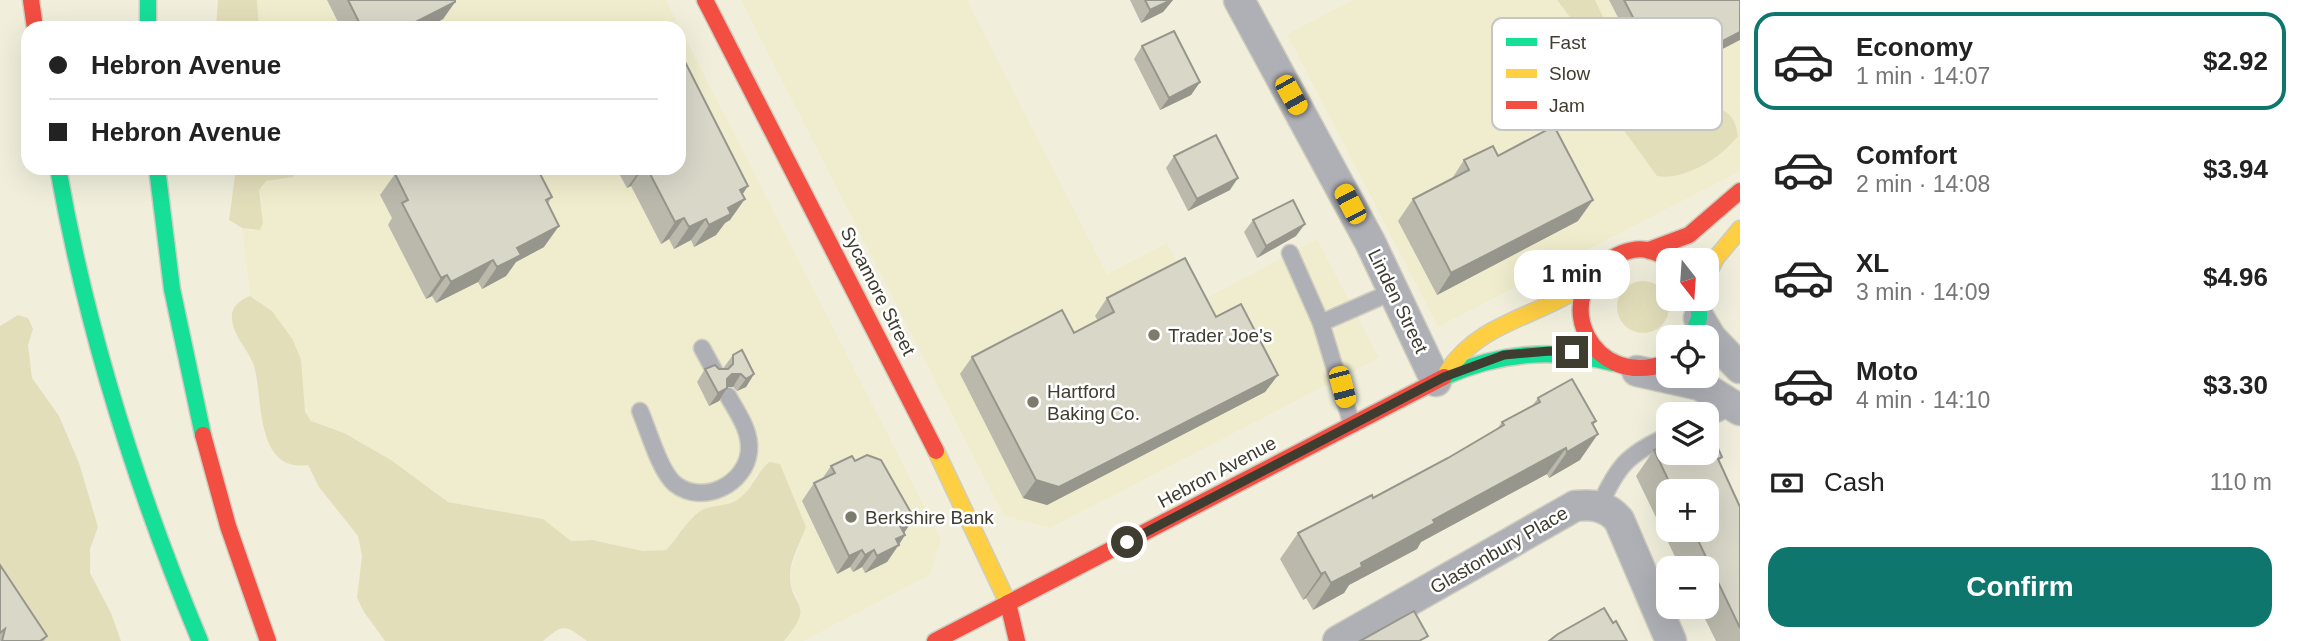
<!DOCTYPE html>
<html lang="en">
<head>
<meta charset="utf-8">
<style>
	:root { --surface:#fff; --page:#f6f6f6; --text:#222; --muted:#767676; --line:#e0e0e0; --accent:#0f766e }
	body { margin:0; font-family:Helvetica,sans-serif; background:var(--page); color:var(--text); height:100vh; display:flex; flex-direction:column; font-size:26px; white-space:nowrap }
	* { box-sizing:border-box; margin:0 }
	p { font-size:23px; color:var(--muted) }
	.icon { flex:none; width:38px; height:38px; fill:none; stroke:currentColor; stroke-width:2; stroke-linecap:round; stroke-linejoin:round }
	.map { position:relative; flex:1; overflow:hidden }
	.sheet { display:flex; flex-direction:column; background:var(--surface); width:560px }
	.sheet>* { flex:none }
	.banner { position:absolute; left:21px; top:21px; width:665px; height:154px; border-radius:21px; box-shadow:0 7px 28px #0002; display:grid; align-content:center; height:154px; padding:0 28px; background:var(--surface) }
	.needle { width:46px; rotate:163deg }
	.controls { position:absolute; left:1656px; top:248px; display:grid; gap:14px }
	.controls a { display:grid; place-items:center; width:63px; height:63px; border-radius:14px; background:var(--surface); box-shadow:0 7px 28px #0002; font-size:35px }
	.end { position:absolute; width:32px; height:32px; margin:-16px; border:9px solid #3f3d30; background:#fff; box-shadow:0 0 0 4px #fff }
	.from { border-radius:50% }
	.bubble { position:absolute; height:49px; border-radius:21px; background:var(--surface); box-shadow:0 7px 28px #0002; font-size:23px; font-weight:600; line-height:49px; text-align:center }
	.car { position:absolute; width:21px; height:42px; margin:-21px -10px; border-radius:9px; box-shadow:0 0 5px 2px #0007; background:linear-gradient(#f5c518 24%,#345 0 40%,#f5c518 0 76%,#345 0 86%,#f5c518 0) }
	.banner b { display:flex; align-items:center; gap:24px; height:66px; font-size:26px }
	.banner b+b { border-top:2px solid var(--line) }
	.banner i { width:18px; height:18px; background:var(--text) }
	ul { padding:12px 0 0; list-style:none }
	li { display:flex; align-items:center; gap:21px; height:98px; margin:0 14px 10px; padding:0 14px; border:4px solid transparent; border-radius:21px }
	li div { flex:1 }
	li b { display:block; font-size:26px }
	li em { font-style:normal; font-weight:600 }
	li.current { border-color:var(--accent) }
	li>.icon { width:63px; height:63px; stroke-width:1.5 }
	.pay { display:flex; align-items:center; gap:18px; height:77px; padding:0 28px; font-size:26px }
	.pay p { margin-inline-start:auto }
	.action { display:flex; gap:14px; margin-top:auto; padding:14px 28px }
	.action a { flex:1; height:80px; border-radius:21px; background:var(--accent); color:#fff; font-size:28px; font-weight:600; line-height:80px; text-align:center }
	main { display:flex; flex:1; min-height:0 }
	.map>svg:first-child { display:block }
	.built { fill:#f0edce }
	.green { fill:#e3deba }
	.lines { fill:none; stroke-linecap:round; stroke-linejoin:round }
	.lane-casing { stroke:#cfcdbf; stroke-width:19 }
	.street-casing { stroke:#cfcdbf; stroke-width:33 }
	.fast-casing { stroke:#cfcdbf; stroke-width:19 }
	.slow-casing { stroke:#cfcdbf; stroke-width:19 }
	.jam-casing { stroke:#cfcdbf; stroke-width:19 }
	.lane { stroke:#aeb0b6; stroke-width:16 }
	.street { stroke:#aeb0b6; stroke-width:30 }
	.fast { stroke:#16e098; stroke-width:16 }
	.slow { stroke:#ffcf43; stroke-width:16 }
	.jam { stroke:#f24e42; stroke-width:16 }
	.wall { fill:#bab9ac; fill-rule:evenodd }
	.shaded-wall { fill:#97968c }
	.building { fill:#d8d7c8; stroke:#97968c; stroke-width:2 }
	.route { stroke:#3f3d30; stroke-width:9 }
	.poi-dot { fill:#7d7b6c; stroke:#fff; stroke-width:2.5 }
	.labels { text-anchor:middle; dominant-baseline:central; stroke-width:5; stroke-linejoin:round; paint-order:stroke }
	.street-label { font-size:19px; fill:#3f3d30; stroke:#fff }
	.poi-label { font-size:19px; fill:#3f3d30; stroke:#fff; text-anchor:start }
	.key { fill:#fff; stroke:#c5c5c1; stroke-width:2 }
	.key-label { font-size:19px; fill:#3f3d30 }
</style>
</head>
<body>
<main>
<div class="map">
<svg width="1740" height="641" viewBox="0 0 1740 641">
	<rect width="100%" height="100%" fill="#f1efdc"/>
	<g class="built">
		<path d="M257,0H666L941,539L930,575L803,641H784L795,628L799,601L792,588L790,573L806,527L757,473L747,491L735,502L704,510L694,516L666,550L643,551L592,540L571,541L543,519L448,502L391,460L344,433L311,421L257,299L250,296L242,228L253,231L263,223L259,190L266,181L293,177L299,168H679V28H259Z"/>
		<path d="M741,0H967L1107,274L1167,243L1199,302L1317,239L1379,358L1050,528L1004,516Z"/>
		<path d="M1353,0H1557L1573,20L1606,82V103L1609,110L1657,176L1685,174L1732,144L1706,107L1673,113L1654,112L1643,99L1595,0H1740V171L1438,327L1287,34Z"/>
	</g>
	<g class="green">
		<path d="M218,0H257L259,28H216Z"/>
		<path d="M1557,0H1595L1643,99L1654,112C1681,123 1731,84 1738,136C1722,157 1685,181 1657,176L1609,110C1604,100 1609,93 1606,83C1602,62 1571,17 1557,0Z"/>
		<path d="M236,168H299L293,177L266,181L259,190L263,223L260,230L242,228L229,220Z"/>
		<circle cx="1643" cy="307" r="26"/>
		<path d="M250,296L272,311L293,340L301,360L305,411L311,421L344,433L391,460L448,502L543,519L571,541L592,540L643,551L666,550C678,538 689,516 704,509C714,505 728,506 737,500C751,491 756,474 769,462L780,464L806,527C801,541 790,560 790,575C790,609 817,602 784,641H587C565,625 564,623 543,641H385L364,612L357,598L362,556L358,536L319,487L308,465C253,473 264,393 253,363C247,348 230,332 232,314C233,305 242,299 250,296Z"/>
		<path d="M18,315L28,318L33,329L28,345L32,378L59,416L79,463L98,527L90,549V573L111,613L121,641H25L0,620V326Z"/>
	</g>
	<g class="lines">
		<defs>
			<g id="lane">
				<path d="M1290,253L1321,323L1352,425"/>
				<path d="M1321,323L1394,291"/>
				<path d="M702,348L715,372"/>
				<path d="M640,411C648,429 660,472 675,484C703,506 746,484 749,451C751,431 737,412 728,396"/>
				<path d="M1706,419L1733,406"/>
				<path d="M1599,507C1617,467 1627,454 1668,436"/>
			</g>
			<g id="street">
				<path d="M1239,0L1370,242L1436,381"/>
				<path d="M1699,318L1711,338L1740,368"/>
				<path d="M1637,371L1700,385L1740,410"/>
				<path d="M1338,641L1575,506C1594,504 1607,506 1619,520L1671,641"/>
			</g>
			<g id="fast">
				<path d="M148,0V28"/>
				<path d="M58,168C87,332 136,488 200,641"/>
				<path d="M157,168L172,289L203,435"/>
				<path d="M1692,338L1699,318V299"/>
				<path d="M1444,377C1500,352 1554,348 1613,363"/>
			</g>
			<g id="slow">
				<path d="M1706,277L1716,258L1740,229"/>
				<path d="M1447,372C1481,320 1539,318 1586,283"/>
				<path d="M936,451L1008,603"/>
			</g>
			<g id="jam">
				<path d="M31,0L35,28"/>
				<path d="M705,0L936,451"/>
				<path d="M1649,250L1689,235L1740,191"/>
				<path d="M1668,362C1593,393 1545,296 1614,257C1624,251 1639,247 1650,251C1659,253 1667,258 1675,261"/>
				<path d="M203,435L228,526L268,641"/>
				<path d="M1008,603L1017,641"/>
				<path d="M935,641L1444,377"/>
			</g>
		</defs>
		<use href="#lane" class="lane-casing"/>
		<use href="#street" class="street-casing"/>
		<use href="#fast" class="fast-casing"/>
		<use href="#slow" class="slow-casing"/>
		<use href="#jam" class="jam-casing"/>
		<use href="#lane" class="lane"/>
		<use href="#street" class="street"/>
		<use href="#fast" class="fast"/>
		<use href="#slow" class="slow"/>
		<use href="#jam" class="jam"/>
	</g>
	<g class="wall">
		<path d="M327,0H455V2L443,19L426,28H341Z"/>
		<path d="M1130,0H1173L1163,12L1141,23Z"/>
		<path d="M1609,0H1740L1653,85Z"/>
		<path d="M1142,46L1200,82L1191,95L1160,110L1134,59Z"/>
		<path d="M1174,156L1230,190L1188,211L1166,168Z"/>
		<path d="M1498,156L1578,221L1437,295L1398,221L1413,199L1451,180L1464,160Z"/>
		<path d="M616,168H679L743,195L730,220L725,223L716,235L694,247L691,240L674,249L669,239L661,244L631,186L627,188Z"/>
		<path d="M395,174L552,197L548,203L544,247L516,262L506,276L482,289L478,282L436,303L432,296L426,299L388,225L392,218L380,195Z"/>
		<path d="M1253,220L1296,236L1257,258L1244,232Z"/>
		<path d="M1107,298L1216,317L1278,375L1265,392L1047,505L1023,498L960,374L972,357L1074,333L1098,321L1095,316Z"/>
		<path d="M733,355L754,374L746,387L737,391L733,387H727V388L719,401L709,406L697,382L705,369H724V367Z"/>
		<path d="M1538,398L1593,424L1580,460L1549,478L1547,474L1421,542L1417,549L1349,585L1344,593L1313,610L1306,598L1303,600L1280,559L1298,533L1373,498L1448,458L1497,429L1502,422L1532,406Z"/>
		<path d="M1664,440L1722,457L1719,461L1740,507V641H1716L1699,607H1706V569H1681L1636,476L1654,450L1659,448ZM1668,492H1706V530H1668Z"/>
		<path d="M855,461L914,518L904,533L905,535L899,545L887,562L865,573L862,567L853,572L850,567L837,574L802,501L814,483L822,479L831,466Z"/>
		<path d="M0,565L47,636L44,641H0Z"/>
	</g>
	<g class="shaded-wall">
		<path d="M1168,0H1173L1163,12L1141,23L1150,10Z"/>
		<path d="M455,2L443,19L426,28H404Z"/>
		<path d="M1740,32V40L1653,85L1662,73Z"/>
		<path d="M1200,82L1191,95L1160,110L1169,98Z"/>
		<path d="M641,168H643L631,186L627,188Z"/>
		<path d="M1238,178L1230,190L1188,211L1197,199Z"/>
		<path d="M748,186L736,204L745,199L730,220L725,223L716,235L694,247L709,225L740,190Z"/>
		<path d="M1593,200L1578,221L1437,295L1451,273Z"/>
		<path d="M684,218L669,239L661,244L675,222Z"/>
		<path d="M706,219L691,240L674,249L689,227Z"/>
		<path d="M1305,224L1296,236L1257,258L1266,246Z"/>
		<path d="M559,226L544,247L516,262L506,276L482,289L497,267L517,248Z"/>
		<path d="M493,260L478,282L436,303L451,282Z"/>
		<path d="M447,275L432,296L426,299L441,278Z"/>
		<path d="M732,374H741L733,387H723L727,379Z"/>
		<path d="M754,374L746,387L737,391L746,379Z"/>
		<path d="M1278,375L1265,392L1047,505L1023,498L1036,480Z"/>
		<path d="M727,388L719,401L709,406L718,393Z"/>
		<path d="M1596,421L1578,446L1598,434L1580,460L1549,478L1567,452L1592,423Z"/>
		<path d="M1566,448L1547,474L1421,542L1417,549L1349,585L1344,593L1313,610L1331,583L1361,563L1433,520Z"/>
		<path d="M914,518L902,536L905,535L887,562L865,573L900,526Z"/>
		<path d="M862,550L850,567L837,574L849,556Z"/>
		<path d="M874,550L862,567L853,572L865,555Z"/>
		<path d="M1325,572L1306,598L1303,600L1321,574Z"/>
	</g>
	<g class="building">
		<path d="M348,0H455V2L404,28H362Z"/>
		<path d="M1145,0H1171L1150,10Z"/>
		<path d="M1624,0H1740V32L1662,73Z"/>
		<path d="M1174,31L1200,82L1169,98L1142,46Z"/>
		<path d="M679,50L748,186L740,190L745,199L728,208L731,214L709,225L706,219L689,227L684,218L675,222L647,168H679Z"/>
		<path d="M1554,126L1593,200L1451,273L1413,199L1469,170L1464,160L1493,146L1498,156Z"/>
		<path d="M1216,135L1238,178L1197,199L1174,156Z"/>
		<path d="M406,168H537L552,197L546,200L559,226L517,248L521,255L497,267L493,260L451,282L447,275L441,278L402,203L408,200L395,174Z"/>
		<path d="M1293,200L1305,224L1266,246L1253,220Z"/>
		<path d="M1185,258L1216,317L1241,304L1278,375L1059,487L1036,480L972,357L1062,310L1074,333L1114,312L1107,298Z"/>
		<path d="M742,350L754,374L746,379L741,374H732L727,379V388L718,393L705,369L715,365L719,369H728L733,364V355Z"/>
		<path d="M1572,379L1596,421L1592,423L1598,434L1567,452L1566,448L1433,520L1435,523L1361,563L1362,567L1331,583L1325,572L1321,574L1298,533L1372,495L1373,498L1448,458L1504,425L1502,422L1540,402L1538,398Z"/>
		<path d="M1706,422L1722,457L1718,459L1740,507V628L1693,530H1706V492H1674L1654,450L1666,445L1664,440L1668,439V453H1706Z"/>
		<path d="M867,455L881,460L914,518L900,526L905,535L896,539L899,545L877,556L874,550L865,555L862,550L849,556L814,483L835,473L831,466L852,456L855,461Z"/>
		<path d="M0,565L47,636L40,641H2L5,629L0,633Z"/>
		<path d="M1604,608L1613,623L1616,621L1627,641H1549L1558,634Z"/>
		<path d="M1414,611L1428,636L1419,641H1360Z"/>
	</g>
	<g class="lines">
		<path class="route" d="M1127,542L1444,377L1504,355L1550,351L1572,352"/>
	</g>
	<g class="poi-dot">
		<circle cx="1154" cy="335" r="7"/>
		<circle cx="1033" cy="402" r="7"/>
		<circle cx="851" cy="517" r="7"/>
	</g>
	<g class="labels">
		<g class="street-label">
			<text transform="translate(878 291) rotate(63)">Sycamore Street</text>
			<text transform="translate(1398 301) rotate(64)">Linden Street</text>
			<text transform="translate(1217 472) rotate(-28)">Hebron Avenue</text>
			<text transform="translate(1499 550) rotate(-30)">Glastonbury Place</text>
		</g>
		<g class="poi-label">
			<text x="1168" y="335">Trader Joe's</text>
			<text x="1047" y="391">Hartford<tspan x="1047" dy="22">Baking Co.</tspan></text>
			<text x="865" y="517">Berkshire Bank</text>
		</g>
	</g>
	<rect x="1492" y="18" width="230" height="112" rx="10" class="key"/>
	<rect x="1506" y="38" width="31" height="8" fill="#16e098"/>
	<rect x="1506" y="69" width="31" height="9" fill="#ffcf43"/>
	<rect x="1506" y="101" width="31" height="8" fill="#f24e42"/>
	<g class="key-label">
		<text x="1549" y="49">Fast</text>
		<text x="1549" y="80">Slow</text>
		<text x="1549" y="112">Jam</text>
	</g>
</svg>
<div class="controls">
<a><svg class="needle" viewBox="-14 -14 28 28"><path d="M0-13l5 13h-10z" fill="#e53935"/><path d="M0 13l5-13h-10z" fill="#767676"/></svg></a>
<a><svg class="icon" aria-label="locate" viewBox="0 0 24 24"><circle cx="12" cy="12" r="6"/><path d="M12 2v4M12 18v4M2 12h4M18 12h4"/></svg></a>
<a><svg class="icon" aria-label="layers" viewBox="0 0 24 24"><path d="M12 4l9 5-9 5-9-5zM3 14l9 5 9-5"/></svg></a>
<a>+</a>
<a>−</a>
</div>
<i class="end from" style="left:1127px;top:542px"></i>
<i class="end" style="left:1572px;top:352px"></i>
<div class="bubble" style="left:1514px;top:250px;width:116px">1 min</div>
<i class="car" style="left:1291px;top:95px;rotate:151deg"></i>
<i class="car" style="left:1350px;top:204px;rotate:332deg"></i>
<i class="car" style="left:1342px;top:387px;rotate:165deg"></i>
<div class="banner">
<b><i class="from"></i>Hebron Avenue</b>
<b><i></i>Hebron Avenue</b>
</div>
</div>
<section class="sheet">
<ul>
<li class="current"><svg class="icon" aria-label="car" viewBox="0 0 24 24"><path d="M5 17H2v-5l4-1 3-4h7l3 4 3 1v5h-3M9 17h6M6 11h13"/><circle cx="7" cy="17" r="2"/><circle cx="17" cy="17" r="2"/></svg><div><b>Economy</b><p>1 min · 14:07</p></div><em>$2.92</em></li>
<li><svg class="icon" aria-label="car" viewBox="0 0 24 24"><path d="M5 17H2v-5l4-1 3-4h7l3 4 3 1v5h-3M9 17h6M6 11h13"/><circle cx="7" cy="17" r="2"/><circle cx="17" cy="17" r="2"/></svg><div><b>Comfort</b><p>2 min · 14:08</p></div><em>$3.94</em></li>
<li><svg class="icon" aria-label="car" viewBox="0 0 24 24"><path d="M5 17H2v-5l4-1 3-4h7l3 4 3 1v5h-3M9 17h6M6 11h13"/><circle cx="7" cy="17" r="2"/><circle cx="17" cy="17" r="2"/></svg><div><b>XL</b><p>3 min · 14:09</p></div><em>$4.96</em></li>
<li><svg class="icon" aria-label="car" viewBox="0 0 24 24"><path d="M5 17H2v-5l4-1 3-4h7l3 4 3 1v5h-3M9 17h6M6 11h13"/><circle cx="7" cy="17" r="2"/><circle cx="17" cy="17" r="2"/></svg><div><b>Moto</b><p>4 min · 14:10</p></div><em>$3.30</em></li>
</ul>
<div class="pay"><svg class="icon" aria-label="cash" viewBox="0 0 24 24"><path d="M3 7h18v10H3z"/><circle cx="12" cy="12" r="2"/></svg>Cash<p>110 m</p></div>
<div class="action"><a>Confirm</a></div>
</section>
</main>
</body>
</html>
